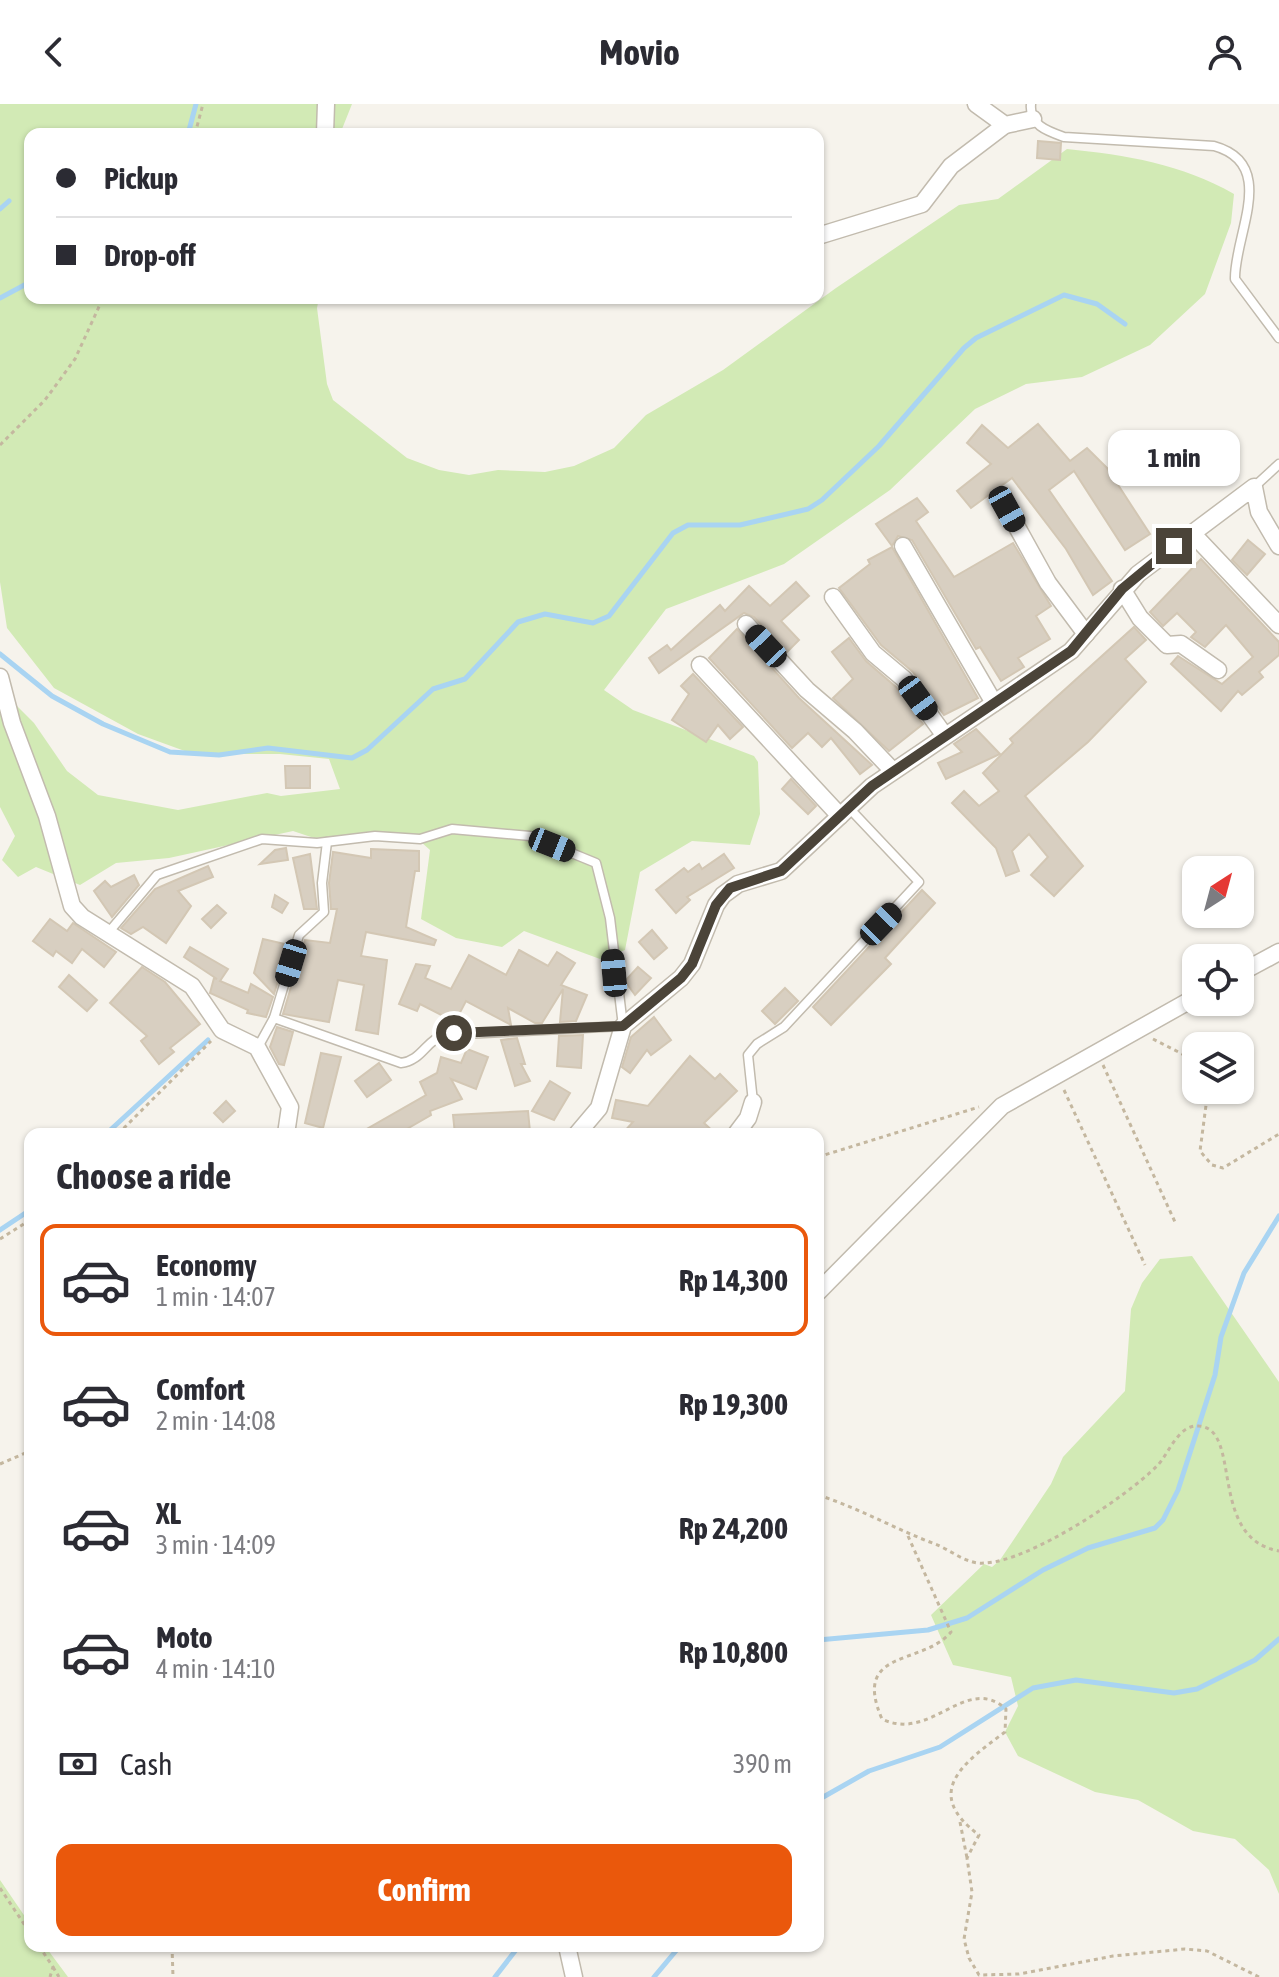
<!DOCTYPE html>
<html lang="en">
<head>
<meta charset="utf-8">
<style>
	:root { --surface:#fff; --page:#f7f7f7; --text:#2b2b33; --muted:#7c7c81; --line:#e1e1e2; --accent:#ea580c }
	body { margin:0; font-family:"Asap Condensed",sans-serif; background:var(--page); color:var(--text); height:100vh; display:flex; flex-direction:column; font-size:30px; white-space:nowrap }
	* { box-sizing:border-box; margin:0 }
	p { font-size:26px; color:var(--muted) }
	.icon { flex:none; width:44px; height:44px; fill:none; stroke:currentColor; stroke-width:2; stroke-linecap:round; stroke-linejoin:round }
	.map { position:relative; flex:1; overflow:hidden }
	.panel { position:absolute; left:24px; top:1024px; width:800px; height:824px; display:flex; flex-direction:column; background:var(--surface); border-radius:16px; box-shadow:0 2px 6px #0004 }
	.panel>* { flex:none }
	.guide { position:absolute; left:24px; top:24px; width:800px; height:176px; border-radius:16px; box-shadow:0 2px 6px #0004; display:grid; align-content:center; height:176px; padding:0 32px; background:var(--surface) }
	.needle { width:52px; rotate:36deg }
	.buttons { position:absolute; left:1182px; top:752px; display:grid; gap:16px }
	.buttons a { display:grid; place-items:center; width:72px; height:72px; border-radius:16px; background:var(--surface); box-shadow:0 2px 6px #0004; font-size:40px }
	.end { position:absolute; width:36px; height:36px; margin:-18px; border:10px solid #4b4439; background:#fff; box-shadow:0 0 0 4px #fff }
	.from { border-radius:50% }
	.bubble { position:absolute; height:56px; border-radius:16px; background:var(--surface); box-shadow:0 2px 6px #0004; font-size:26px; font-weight:700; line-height:56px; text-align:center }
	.car { position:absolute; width:24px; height:48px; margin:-24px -12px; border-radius:10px; box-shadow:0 0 6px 2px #0007; background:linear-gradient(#222 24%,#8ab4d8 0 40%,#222 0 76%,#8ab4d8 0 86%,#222 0) }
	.guide b { display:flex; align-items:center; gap:28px; height:76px; font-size:30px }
	.guide b+b { border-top:2px solid var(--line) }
	.guide i { width:20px; height:20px; background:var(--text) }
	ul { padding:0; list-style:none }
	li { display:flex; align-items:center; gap:24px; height:112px; margin:0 16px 12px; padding:0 16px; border:4px solid transparent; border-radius:16px }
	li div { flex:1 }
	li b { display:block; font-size:30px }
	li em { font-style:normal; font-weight:700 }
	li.current { border-color:var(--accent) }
	li>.icon { width:72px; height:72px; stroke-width:1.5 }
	h2 { padding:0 32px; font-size:36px; line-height:96px }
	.pay { display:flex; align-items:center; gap:20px; height:88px; padding:0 32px; font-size:30px }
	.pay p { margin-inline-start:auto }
	.cta { display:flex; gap:16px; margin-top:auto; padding:16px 32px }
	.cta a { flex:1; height:92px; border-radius:16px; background:var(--accent); color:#fff; font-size:32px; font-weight:700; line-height:92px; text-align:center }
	header { display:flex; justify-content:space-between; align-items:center; height:104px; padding:0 32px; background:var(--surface); font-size:36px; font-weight:700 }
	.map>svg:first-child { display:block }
	.green { fill:#d2eab5 }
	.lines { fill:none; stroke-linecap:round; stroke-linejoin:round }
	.stream { stroke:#a9d4f2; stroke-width:5 }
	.building { fill:#d8cfc1; stroke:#d3c7b4; stroke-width:2 }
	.lane-casing { stroke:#c2bbae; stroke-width:11 }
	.street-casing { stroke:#c2bbae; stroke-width:19 }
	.path { stroke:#c4b79f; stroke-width:3; stroke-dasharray:4 4; stroke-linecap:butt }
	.lane { stroke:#fff; stroke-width:8 }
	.street { stroke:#fff; stroke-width:16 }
	.route { stroke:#4b4439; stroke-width:10 }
</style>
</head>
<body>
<header><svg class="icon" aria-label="back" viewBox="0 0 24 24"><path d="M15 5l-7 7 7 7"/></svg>Movio<svg class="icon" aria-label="person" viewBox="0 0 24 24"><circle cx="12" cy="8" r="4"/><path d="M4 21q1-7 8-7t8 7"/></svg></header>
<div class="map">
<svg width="1279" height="1873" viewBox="0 0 1279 1873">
	<rect width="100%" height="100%" fill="#f6f3ec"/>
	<g class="green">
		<path d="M0,0H352L340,30H30V194H319L317,204L327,280L333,296L407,354L439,366L469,371L498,366L545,368L574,362L614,344L646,311L723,266L836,184L959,101L998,95L1067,45C1126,51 1182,60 1234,90L1231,119L1205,190L1150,241L1082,273L1026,280L975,305L890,386L784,460L666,505L604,586L633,606L754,652L758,658L760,710L750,741L692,737L640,768L625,846L600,855L524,827L502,843L456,834L421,815L430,746L411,729L314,734L293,727L169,754L116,759L80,781L36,763L18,773L2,756L15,732L0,703V585L34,619L67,667L98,691L178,706L267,689L281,692L340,685L329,655L280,650H193L138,630L54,584L7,524L0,478Z"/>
		<path d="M1192,1152L1279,1278V1790L1269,1766L1235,1735L1193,1727L1138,1696L1095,1688L1018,1652L1005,1628L1018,1602L1011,1573L953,1561L931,1511L984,1460L992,1463L1000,1456L1051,1380L1063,1353L1125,1287L1131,1205L1142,1179L1160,1155Z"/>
		<path d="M0,1776L30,1820V1842H45L68,1873H0Z"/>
	</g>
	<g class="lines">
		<g class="stream">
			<path d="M188,30L196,0"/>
			<path d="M0,105L9,97"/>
			<path d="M0,194L30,178"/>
			<path d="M0,550L52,592L103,620L170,648L219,651L268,644L352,654L367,646L433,585L465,575L518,518L545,510L593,519L609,512L673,429L688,421H740L808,405L822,396L879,342L964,244L976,234L1064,191L1097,200L1125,220"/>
			<path d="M106,1030L208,936"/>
			<path d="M0,1126L30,1106"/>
			<path d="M818,1536L928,1526L967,1514L1043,1466L1088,1444L1155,1424L1163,1416L1178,1386L1215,1271L1221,1233L1244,1169L1279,1112"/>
			<path d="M818,1696L869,1667L940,1643L1033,1584L1076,1576L1174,1589L1197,1585L1255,1556L1279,1535"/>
			<path d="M495,1873L519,1842"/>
			<path d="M654,1873L680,1842"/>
		</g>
	</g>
	<g class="building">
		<path d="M1038,37L1061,39L1060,56L1037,54Z"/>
		<path d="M1038,320L1070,357L1087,344L1107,364L1150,430L1125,446L1074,367L1049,386L1112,477L1093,491L1066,445L1012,374L971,404L957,387L991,360L967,339L982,321L1008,344Z"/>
		<path d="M917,394L928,408L916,417L954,473L1013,439L1051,502L1036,512L1050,535L1018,554L1024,563L1001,577L980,543L976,545L912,436L898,432L892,442L876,420Z"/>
		<path d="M1248,436L1265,450L1247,471L1232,456Z"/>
		<path d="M892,443L978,594L944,611L913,568L881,541L839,484L870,460L868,456Z"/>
		<path d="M1201,455L1279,538V551L1259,568L1263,573L1242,591L1238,587L1221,607L1171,560L1178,552L1222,580L1253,553L1226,521L1205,543L1191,533L1196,528L1177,509L1163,522L1150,508Z"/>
		<path d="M796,478L809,492L781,517L799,536L787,548L754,513L744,509L659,569L649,554L667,541L671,546L720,501L725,507L749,482L770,502Z"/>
		<path d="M1134,523L1146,536L1125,555L1146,578L1088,638L1025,692L1083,762L1054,792L1031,771L1048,753L1029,730L1012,747L1019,767L1006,772L996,744L952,699L964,687L979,702L999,687L983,669L1013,639L1010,635Z"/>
		<path d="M737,525L799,594L872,661L860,670L831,634L822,643L808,629L792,644L709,554Z"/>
		<path d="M849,534L866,557L896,583L923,620L889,647L833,594L853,575L832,548Z"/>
		<path d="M693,570L743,623L730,635L718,621L706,638L672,616L689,590L681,582Z"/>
		<path d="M976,625L1000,650L946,675L938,659L962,648L954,640Z"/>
		<path d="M285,662H310V684H286Z"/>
		<path d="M791,675L816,702L808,710L782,685Z"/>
		<path d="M286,744L288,756L260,760L275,746Z"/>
		<path d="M371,745L419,747V767H415L406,823L436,836L434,841L366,828L361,852L387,856L378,930L356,926L364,881L338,876L329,918L283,910L305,836L330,839L337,805H331L329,779L333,748L371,754Z"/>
		<path d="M310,750L317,805H304L293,754Z"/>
		<path d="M724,750L734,764L687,793L690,796L676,809L656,786L684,764L688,768L699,760L702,765Z"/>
		<path d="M208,762L213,773L178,787L191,802L166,839L143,823L131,830L121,824L155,785Z"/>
		<path d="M134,771L139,781L112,813L94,787L105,777L111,783Z"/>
		<path d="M922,786L935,799L885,854L891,860L831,921L813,903Z"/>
		<path d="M275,791L288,799L282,809L272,803Z"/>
		<path d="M217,801L226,809L211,824L202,815Z"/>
		<path d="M50,815L67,827L73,819L116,848L104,863L82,845L72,859L56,847L53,852L33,837Z"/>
		<path d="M652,826L667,844L654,855L639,838Z"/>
		<path d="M263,835L289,841L274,890L254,869Z"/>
		<path d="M190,843L228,865L220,877L248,889L251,880L273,893L266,913L247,909L248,906L210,889L214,874L217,875L184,853Z"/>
		<path d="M519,846L548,862L557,848L575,859L561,881L587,891L576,917L560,918L563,885L542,919H535L508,904L511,921L466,897L455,918L420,900L417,907L399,900L416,860L430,862L425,874L451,885L469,851L506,871Z"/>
		<path d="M142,863L165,878L200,920L170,944L174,948L159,960L141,937L147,932L110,899Z"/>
		<path d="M638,863L651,874L635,891L625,877Z"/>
		<path d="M69,871L97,896L87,907L59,883Z"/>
		<path d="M785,884L798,897L775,920L762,907Z"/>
		<path d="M654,913L671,936L651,951L647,946L630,969L622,963L631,933Z"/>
		<path d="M277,923L293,928L284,961L279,960L270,943Z"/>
		<path d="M583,931L581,964L557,962L559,932Z"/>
		<path d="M517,934L525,960H521L530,977L515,982L501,936Z"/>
		<path d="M467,945L488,953L476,985L451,975L462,995L430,1007L431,1011L398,1030H358L426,991L420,978L437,969L441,953L461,959Z"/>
		<path d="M321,949L341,953L323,1024L305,1019Z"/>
		<path d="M690,952L715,975L720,970L737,987L704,1019L716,1030H622L633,1018L612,1014L616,996L648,1002Z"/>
		<path d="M379,959L391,976L367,993L355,977Z"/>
		<path d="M550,977L570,989L554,1016L532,1007Z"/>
		<path d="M226,997L235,1007L223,1018L214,1009Z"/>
		<path d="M528,1007L530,1028L455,1030L453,1011Z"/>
	</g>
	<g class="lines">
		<defs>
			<g id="lane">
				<path d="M1031,0C1029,21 1047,27 1064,33L1214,42C1279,60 1234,131 1235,175L1279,234"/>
				<path d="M1254,383L1279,360"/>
				<path d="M108,829L157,771L262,735L317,739L375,732L420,735L452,725L530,732L596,759L610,814L623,922L443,931C426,937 421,957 401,959L274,914L258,943"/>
				<path d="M274,914L299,831L324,808L322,779L327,738"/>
				<path d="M753,998L748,951L757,940L784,923L919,778L849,704"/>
			</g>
			<g id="street">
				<path d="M976,0L1005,21L1033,15"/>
				<path d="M325,30L326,0"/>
				<path d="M818,132L922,100L951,62L1005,21"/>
				<path d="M1007,405L1048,479L1086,530"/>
				<path d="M1192,429L1279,521"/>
				<path d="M903,442L994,599"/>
				<path d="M1122,485L1140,514L1167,541L1181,540L1218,566"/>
				<path d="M833,493L873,549L904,575L945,632"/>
				<path d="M746,520L807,586L855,627L893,667"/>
				<path d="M700,561L840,712"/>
				<path d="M0,573L12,619L47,712L72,802L82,813L192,882L222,926L257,943L290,1003L286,1030"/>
				<path d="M1240,869L1279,848"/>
				<path d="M577,1030L599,1004L623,922L681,874L692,860L716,801L723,791L738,780L781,767L872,682L1071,547L1138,470L1254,383L1259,408L1279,442"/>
				<path d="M736,1030L748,1014L753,998"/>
				<path d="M818,1188L1002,1002L1196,893"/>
				<path d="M567,1842L574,1873"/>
			</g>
		</defs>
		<use href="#lane" class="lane-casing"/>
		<use href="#street" class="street-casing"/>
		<g class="path">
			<path d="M195,30L203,0"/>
			<path d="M0,341L45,296L75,255L103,194"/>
			<path d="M1153,935L1196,957"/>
			<path d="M1103,961L1175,1118"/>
			<path d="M1064,986L1145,1161"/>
			<path d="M1208,986L1200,1047L1212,1061L1223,1064L1279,1030"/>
			<path d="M118,1030L211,937"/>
			<path d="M818,1053L979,1003"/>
			<path d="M0,1135L30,1116"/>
			<path d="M0,1360L30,1347"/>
			<path d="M818,1391C859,1404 895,1425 935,1440C951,1446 967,1461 985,1459C1030,1457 1125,1394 1157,1362C1169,1350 1178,1320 1199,1322C1243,1325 1207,1434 1279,1447"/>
			<path d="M908,1432L951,1528C923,1562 851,1544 882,1615C931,1639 966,1569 1006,1605L1005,1628C965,1658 921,1688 979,1731L967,1754L972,1788L964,1835L969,1854L979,1871L1019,1870L1113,1852L1185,1845L1207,1847L1259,1873"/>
			<path d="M960,1718L967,1754"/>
			<path d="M0,1784L30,1829"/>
			<path d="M39,1842L53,1863L50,1873"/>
			<path d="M172,1842L173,1873"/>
			<path d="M53,1863L59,1873"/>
		</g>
		<use href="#lane" class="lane"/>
		<use href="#street" class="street"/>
	</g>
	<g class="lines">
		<path class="route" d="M454,929L623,922L681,874L692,860L716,801L730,784L781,767L872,682L1071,547L1122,485L1174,442"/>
	</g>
</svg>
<div class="buttons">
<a><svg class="needle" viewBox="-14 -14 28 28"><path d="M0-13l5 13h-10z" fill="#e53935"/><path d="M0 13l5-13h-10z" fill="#7c7c81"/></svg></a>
<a><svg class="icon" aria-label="locate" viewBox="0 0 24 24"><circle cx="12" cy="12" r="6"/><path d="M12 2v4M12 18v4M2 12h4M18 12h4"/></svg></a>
<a><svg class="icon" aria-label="layers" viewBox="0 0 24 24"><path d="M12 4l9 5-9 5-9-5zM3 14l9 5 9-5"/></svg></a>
</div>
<i class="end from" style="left:454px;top:929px"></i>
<i class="end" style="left:1174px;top:442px"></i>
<div class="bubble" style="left:1108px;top:326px;width:132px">1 min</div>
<i class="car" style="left:1007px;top:405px;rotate:151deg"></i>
<i class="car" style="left:766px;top:542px;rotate:317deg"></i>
<i class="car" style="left:918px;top:594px;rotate:144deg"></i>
<i class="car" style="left:552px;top:741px;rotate:112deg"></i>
<i class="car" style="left:881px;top:820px;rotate:44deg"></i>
<i class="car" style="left:291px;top:859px;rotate:197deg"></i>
<i class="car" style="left:614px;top:869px;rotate:355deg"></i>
<div class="guide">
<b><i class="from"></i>Pickup</b>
<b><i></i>Drop-off</b>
</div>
<section class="panel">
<h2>Choose a ride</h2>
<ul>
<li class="current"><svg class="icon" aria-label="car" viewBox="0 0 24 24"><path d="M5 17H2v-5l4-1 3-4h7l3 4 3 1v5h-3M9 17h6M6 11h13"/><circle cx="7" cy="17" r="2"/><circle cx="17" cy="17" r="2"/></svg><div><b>Economy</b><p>1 min · 14:07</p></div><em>Rp 14,300</em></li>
<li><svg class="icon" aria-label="car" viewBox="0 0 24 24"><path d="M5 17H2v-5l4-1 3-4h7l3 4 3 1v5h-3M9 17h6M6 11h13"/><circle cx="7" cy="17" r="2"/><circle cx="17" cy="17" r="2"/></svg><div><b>Comfort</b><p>2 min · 14:08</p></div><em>Rp 19,300</em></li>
<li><svg class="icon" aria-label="car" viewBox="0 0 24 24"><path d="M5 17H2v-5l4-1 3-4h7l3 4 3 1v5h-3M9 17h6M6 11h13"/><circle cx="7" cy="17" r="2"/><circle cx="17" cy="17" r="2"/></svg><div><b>XL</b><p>3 min · 14:09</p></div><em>Rp 24,200</em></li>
<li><svg class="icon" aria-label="car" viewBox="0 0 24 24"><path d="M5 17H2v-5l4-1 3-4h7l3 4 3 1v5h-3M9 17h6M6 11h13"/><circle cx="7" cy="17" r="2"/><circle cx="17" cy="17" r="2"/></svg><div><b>Moto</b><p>4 min · 14:10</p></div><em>Rp 10,800</em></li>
</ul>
<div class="pay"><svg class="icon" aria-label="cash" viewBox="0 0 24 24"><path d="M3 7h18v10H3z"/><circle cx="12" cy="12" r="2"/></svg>Cash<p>390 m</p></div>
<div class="cta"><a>Confirm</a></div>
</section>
</div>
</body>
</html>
